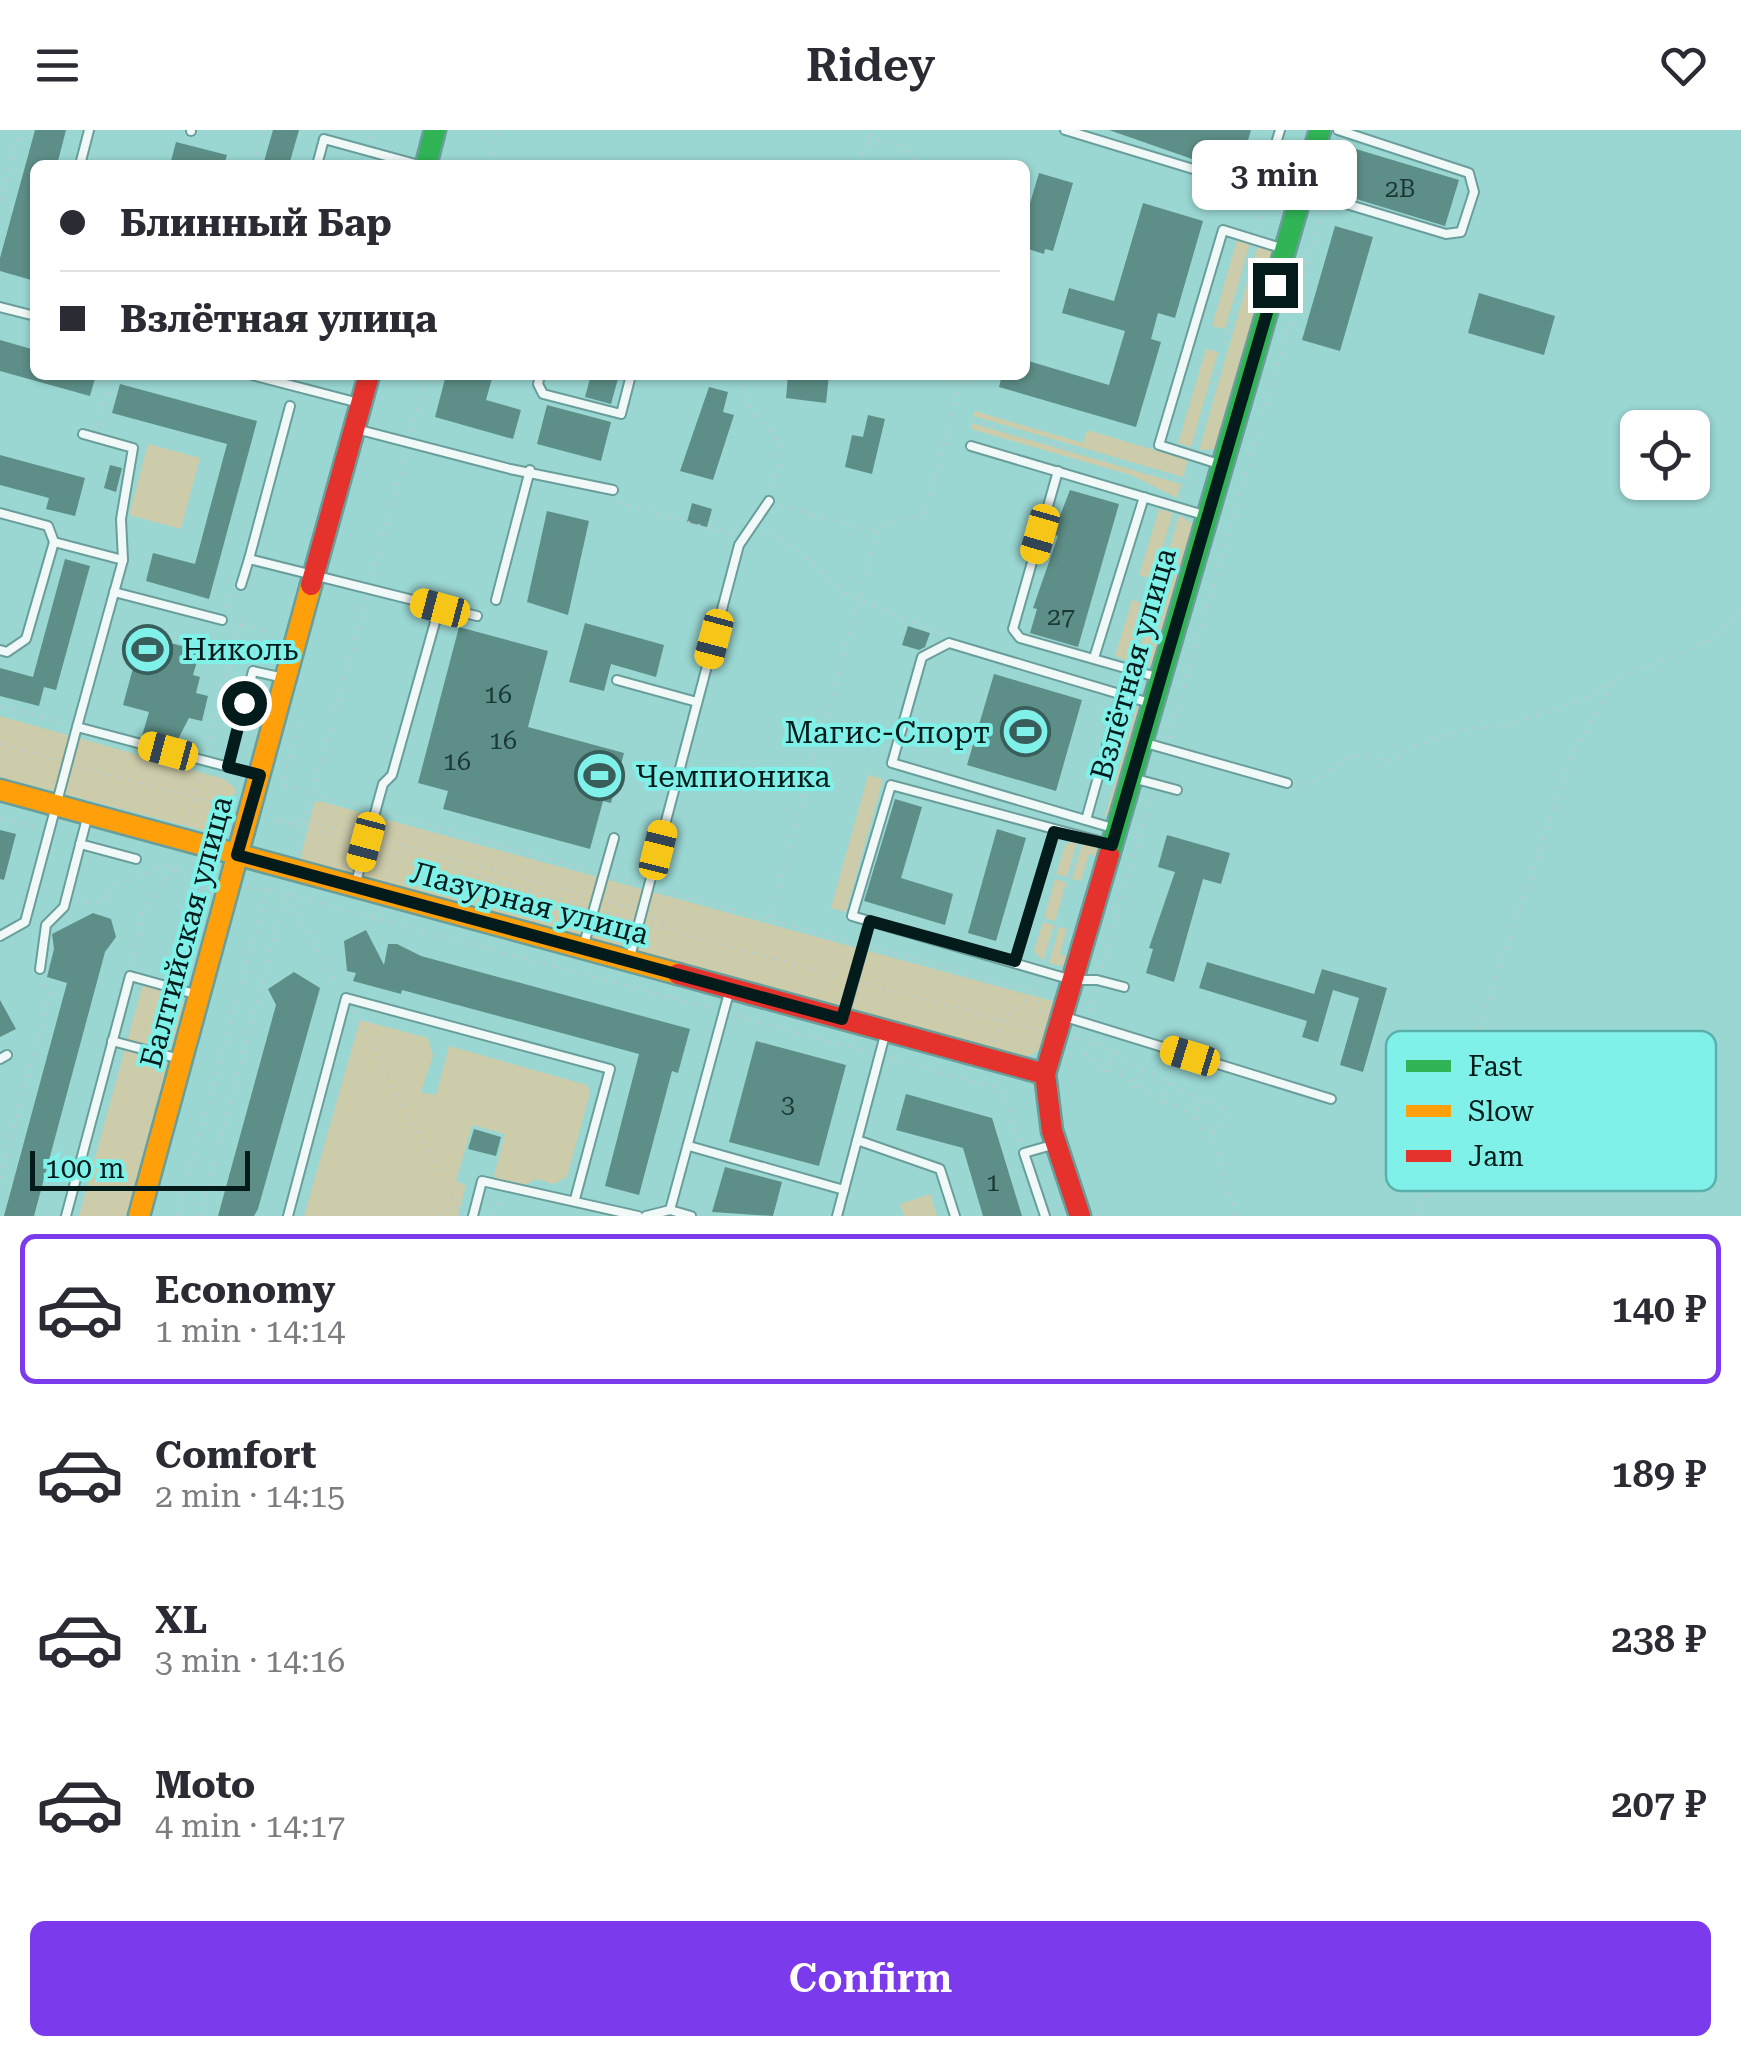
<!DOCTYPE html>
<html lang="en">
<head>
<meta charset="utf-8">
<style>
	:root { --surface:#fff; --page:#f7f7f7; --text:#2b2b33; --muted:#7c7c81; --line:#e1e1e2; --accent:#7c3aed }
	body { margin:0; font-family:"Roboto Serif",serif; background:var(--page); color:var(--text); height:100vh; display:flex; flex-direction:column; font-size:38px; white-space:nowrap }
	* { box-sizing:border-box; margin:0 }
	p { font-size:32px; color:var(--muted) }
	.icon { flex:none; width:55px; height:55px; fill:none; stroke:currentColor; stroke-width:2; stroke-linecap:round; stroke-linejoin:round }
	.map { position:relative; height:1086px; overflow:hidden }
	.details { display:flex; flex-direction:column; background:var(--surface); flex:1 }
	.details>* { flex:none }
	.top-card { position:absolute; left:30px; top:30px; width:1000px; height:220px; border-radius:15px; box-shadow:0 2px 8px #0004; display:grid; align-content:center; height:220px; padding:0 30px; background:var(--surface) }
	.buttons { position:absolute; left:1620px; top:280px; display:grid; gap:20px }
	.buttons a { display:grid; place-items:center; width:90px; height:90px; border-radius:15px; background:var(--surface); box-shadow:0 2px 8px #0004; font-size:50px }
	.scale { position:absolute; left:30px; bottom:25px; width:220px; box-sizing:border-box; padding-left:10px; border:5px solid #031c1b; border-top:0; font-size:28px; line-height:35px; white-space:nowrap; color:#031c1b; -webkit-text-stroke:8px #80f1e9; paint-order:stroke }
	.end { position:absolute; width:45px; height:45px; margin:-22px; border:12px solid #031c1b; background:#fff; box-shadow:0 0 0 5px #fff }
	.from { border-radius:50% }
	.bubble { position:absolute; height:70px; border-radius:15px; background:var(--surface); box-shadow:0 2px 8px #0004; font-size:32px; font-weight:600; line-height:70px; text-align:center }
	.car { position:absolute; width:30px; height:60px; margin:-30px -15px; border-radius:12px; box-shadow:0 0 8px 2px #0007; background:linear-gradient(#f5c518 24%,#345 0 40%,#f5c518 0 76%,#345 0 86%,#f5c518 0) }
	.top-card b { display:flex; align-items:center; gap:35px; height:95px; font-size:38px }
	.top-card b+b { border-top:2px solid var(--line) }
	.top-card i { width:25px; height:25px; background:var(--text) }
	ul { padding:18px 0 0; list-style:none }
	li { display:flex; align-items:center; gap:30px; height:150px; margin:0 20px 15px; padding:0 10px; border:5px solid transparent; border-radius:15px }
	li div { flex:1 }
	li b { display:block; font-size:38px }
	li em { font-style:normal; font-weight:600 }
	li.on { border-color:var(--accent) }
	li>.icon { width:90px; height:90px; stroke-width:1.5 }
	.primary-button { display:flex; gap:20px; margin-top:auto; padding:20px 30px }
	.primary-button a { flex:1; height:115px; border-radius:15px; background:var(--accent); color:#fff; font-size:40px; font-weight:600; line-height:115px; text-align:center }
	header { display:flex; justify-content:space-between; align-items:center; height:130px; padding:0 30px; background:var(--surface); font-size:45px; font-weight:600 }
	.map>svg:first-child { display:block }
	.green { fill:#cccbaa }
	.building { fill:#5d8e87 }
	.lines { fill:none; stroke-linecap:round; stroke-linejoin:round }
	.lane-casing { stroke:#699e9b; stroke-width:12 }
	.fast-casing { stroke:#699e9b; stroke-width:25 }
	.slow-casing { stroke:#699e9b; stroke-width:25 }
	.jam-casing { stroke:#699e9b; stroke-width:25 }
	.path { stroke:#b9cbca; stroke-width:2.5; stroke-dasharray:2.5 8; stroke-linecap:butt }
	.lane { stroke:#f0f9f8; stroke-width:8 }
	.fast { stroke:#30b455; stroke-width:20 }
	.slow { stroke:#ff9f0a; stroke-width:20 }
	.jam { stroke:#e5322d; stroke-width:20 }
	.route { stroke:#031c1b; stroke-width:12 }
	.labels { text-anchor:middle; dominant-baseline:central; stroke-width:8; stroke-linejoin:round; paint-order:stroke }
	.number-label { font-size:25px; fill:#1a3836 }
	.poi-label { font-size:30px; fill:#031c1b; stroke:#80f1e9; text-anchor:start }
	.street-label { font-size:30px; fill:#031c1b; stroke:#80f1e9 }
	.key { fill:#80f1e9; stroke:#5ab1ab; stroke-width:2.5 }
	.key-label { font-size:28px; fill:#031c1b }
</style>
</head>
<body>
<header><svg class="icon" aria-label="menu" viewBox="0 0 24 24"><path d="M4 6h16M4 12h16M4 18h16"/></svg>Ridey<svg class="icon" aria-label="heart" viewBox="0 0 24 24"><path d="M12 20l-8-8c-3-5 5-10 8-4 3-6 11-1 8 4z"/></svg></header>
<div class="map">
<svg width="1741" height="1086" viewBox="0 0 1741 1086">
	<rect width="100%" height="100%" fill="#9ad7d3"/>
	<g class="green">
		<path d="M1237,110L1250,113L1225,199L1212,196Z"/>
		<path d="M1258,115L1274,123L1218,319L1199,320Z"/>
		<path d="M1206,219L1218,222L1191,317L1178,313Z"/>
		<path d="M975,281L1083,313L1087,300L1188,330L1183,347L973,286Z"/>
		<path d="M971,293L1181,354L1177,368L1131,345L971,299Z"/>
		<path d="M148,314L200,328L181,399L129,385Z"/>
		<path d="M1159,379L1173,383L1153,449L1139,445Z"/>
		<path d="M1179,385L1198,397L1155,536L1136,533Z"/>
		<path d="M1132,470L1146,474L1129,531L1115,526Z"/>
		<path d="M1137,575L1144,584L1112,685L1105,686Z"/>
		<path d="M0,586L224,649L236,659L225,698L209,702L0,647Z"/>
		<path d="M868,645L883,649L846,782L831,778Z"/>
		<path d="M319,671L1059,873C1052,899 1050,920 1021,929L300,730L314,673Z"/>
		<path d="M1078,709L1067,747L1056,744L1065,715Z"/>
		<path d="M1083,711L1098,715L1103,728L1089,724L1081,751L1072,749Z"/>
		<path d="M1055,749L1066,752L1055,791L1044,788Z"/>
		<path d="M1043,792L1054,795L1043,831L1034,821Z"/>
		<path d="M1059,797L1067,799L1060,824L1074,828L1061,836L1049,833Z"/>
		<path d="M149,854L179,862L184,873L126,1086H79L142,857Z"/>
		<path d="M360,890L428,908L433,926L421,962L436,965L449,916L587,955L590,963L567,1047L553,1054L537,1049L524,1055L498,1051L494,1045L505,1004L472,995L456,1051L466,1055L458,1086H304Z"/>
		<path d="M930,1064L937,1086H904L900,1074Z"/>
	</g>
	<g class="building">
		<path d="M35,0H66L57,35H35V151L0,141V128Z"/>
		<path d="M273,0H299L289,35H263Z"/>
		<path d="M1109,0H1251L1238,45Z"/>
		<path d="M176,12L227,25L224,35H170Z"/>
		<path d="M1356,19L1459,50L1445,96L1343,65Z"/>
		<path d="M1039,43L1073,53L1053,121L1045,119L1044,124L1025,118V90Z"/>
		<path d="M1143,73L1203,91L1175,188L1158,183L1151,209L1161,212L1136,297L999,257L1002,245H1025V230L1109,255L1125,201L1062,183L1069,158L1114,171Z"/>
		<path d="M1335,96L1373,107L1340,221L1302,210Z"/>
		<path d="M1479,163L1555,186L1544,225L1468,203Z"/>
		<path d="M0,210L35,220V245H96L90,266L0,241Z"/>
		<path d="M446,245H493L486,270L521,280L513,309L435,287Z"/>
		<path d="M591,245H619L611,274L585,267Z"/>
		<path d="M788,245H829L826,273L786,268Z"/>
		<path d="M120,254L257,291L209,469L146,451L153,423L195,434L227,314L112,283Z"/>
		<path d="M709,257L728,262L723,282L734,285L713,350L680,341Z"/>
		<path d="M547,275L611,292L601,331L537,314Z"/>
		<path d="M868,285L885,289L872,344L845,337L852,305L863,307Z"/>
		<path d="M0,325L85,348L75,386L46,379L49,368L0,355Z"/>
		<path d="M110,335L122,338L116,362L104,358Z"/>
		<path d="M1070,360L1119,374L1078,517L1030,503L1037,479L1033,478L1058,406L1053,404Z"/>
		<path d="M692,373L712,379L707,397L687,392Z"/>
		<path d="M547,381L589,391L568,485L527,472Z"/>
		<path d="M65,429L90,436L56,560L44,557L39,576L0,566V538L33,547Z"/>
		<path d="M585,493L664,515L656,547L611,534L604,561L569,552Z"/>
		<path d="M908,496L930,503L925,517L919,520L902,515Z"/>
		<path d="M459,497L548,521L528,597L624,623L611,673L603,671L590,719L443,679L448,661L418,653Z"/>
		<path d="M142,505L200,521L193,545L200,547L196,563L208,566L202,591L189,588L175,615L142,606L149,582L123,575Z"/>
		<path d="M994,544L1082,570L1056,661L967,635Z"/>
		<path d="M895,669L922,677L901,748L953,764L945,795L864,771Z"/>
		<path d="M997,699L1026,708L996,811L968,803Z"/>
		<path d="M0,700L16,704L4,750L0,749Z"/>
		<path d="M1167,705L1230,723L1221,754L1203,749L1174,852L1146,843L1153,819L1149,818L1175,742L1158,737Z"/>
		<path d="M93,783L111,789L116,807L105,822L34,1086H4L67,853L47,847L54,819L52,804Z"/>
		<path d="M366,800L384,835L388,814H397L421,826L690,899L678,943L672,941L639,1065L605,1056L639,924L402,860L401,864L353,851L356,843L347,841L344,811Z"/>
		<path d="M1207,832L1314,864L1322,839L1387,858L1363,942L1340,935L1359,868L1333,860L1318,912L1302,907L1307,891L1199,858Z"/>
		<path d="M294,842L320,858L258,1079L254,1086H218L276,875L268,859Z"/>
		<path d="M0,870L16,899L0,907Z"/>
		<path d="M756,911L846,935L819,1036L729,1012Z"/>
		<path d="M906,964L992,988L1022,1086H983L963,1018L896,1000Z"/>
		<path d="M474,999L501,1007L496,1026L468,1019Z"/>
		<path d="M725,1037L782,1052L773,1086L712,1082Z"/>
	</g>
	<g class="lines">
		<defs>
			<g id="lane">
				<path d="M1065,0L1262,60L1280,0"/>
				<path d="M191,1V0"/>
				<path d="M80,35L89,0"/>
				<path d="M317,35L324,9L419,35"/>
				<path d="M1262,60L1297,70"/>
				<path d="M1303,61L1446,104L1461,102L1474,62L1469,43L1338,0"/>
				<path d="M0,177L35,186"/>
				<path d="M252,245L359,273"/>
				<path d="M540,245L538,254L543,264L621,284L631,245"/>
				<path d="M290,276L249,429L477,486"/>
				<path d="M356,299L510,339L613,360"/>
				<path d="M83,304L133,318L121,389L123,430"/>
				<path d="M971,316L1207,386"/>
				<path d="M1222,335L1159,315L1223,100L1281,118"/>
				<path d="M1058,341L1013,499L1020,508L1160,548"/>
				<path d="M0,383L48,396L54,412L26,509L7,522L0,520"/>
				<path d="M54,412L123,430L77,597"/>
				<path d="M241,455L249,429"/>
				<path d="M114,462L222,490"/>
				<path d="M496,470L530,340"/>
				<path d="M1094,528L1144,367"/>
				<path d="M617,550L697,572"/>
				<path d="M1142,612L1287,653"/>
				<path d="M228,637L253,541L284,548"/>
				<path d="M1136,649L1177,660"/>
				<path d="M1086,690L1121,565"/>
				<path d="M1116,699L892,633L922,527L949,513L1153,574"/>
				<path d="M80,714L136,729"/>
				<path d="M1110,714L891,655L852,786L1072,850H1097L1124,857"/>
				<path d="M356,752L383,654L392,645L439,478"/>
				<path d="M0,806L25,792L77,597L259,645"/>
				<path d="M584,814L614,708"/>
				<path d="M630,827L739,415L769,371"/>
				<path d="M1015,831L1054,702"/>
				<path d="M40,839L46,795L64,777L87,688"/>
				<path d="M1062,886L1331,969"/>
				<path d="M843,888L870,791"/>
				<path d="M112,911L180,929"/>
				<path d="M0,929L7,925"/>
				<path d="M857,1010L940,1039L955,1086"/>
				<path d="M689,1016L844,1060"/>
				<path d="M670,1080L730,859"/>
				<path d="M66,1086L130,846L195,864"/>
				<path d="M288,1086L346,868L610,939L575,1069"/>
				<path d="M473,1086L482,1051L638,1086"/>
				<path d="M646,1086L670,1080L691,1086"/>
				<path d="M837,1086L886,901"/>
				<path d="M1045,1086L1024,1023L1052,1015"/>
			</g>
			<g id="fast">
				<path d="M426,35L435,0"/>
				<path d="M1109,725L1320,0"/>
			</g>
			<g id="slow">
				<path d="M0,660L678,844"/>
				<path d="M139,1086L311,455"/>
			</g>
			<g id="jam">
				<path d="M311,455L369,245"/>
				<path d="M678,844L1045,944"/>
				<path d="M1080,1086L1052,1001L1045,944L1109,725"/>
			</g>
		</defs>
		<use href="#lane" class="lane-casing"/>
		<use href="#fast" class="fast-casing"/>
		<use href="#slow" class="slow-casing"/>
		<use href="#jam" class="jam-casing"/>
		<g class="path">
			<path d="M867,7L902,16L920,35"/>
			<path d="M371,9L374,0"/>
			<path d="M253,35L262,0"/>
			<path d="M489,35L499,0"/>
			<path d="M859,35L872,0"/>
			<path d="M1330,56L1341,16"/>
			<path d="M0,71L20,0"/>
			<path d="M1257,98L1265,72"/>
			<path d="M743,245C738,273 763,298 783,314L771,362"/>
			<path d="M972,290L1183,351"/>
			<path d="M97,295L111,245"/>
			<path d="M411,301L427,245"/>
			<path d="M1195,315L1251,121"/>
			<path d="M1180,368L1189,337"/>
			<path d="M617,372L733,405"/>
			<path d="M780,376L868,400L925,383L962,245"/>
			<path d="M761,405L781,406L847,464L941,505"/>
			<path d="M372,446L405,324"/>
			<path d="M225,477L230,460"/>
			<path d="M242,495L270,501"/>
			<path d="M1133,526L1174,390"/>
			<path d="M0,576L66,594"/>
			<path d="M297,595L283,655L312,664L366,468"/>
			<path d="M1169,608L1323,78"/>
			<path d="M0,614L56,630"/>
			<path d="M207,618L240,494L231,492"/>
			<path d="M78,636L222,675"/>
			<path d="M1301,654C1325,652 1331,632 1352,627C1364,624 1382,630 1395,631L1414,616L1465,599L1504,596L1590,567L1615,549L1708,511L1741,480"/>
			<path d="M190,682L201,640"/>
			<path d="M387,683L591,741"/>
			<path d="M0,688L37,698"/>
			<path d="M278,691L355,710"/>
			<path d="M281,691L305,690L357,703"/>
			<path d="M379,709L583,764"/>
			<path d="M377,716L580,775"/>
			<path d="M297,724L312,664L365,677"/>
			<path d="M613,747L639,754"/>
			<path d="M248,758L267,759L713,879"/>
			<path d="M661,760L851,812"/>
			<path d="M286,765L340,857"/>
			<path d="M75,770L91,774L109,768L111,757L163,736L210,749"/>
			<path d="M610,772L632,778"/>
			<path d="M607,783L629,789"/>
			<path d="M652,787L671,799"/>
			<path d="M769,788L879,397"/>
			<path d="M651,795L841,847"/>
			<path d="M874,818L1035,862"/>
			<path d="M1046,828L1079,716"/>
			<path d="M132,836L142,781L173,740"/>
			<path d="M1101,838L1152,664"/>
			<path d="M1039,850L1036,863L1042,886"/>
			<path d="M863,853L1039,900"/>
			<path d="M353,881L462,1086"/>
			<path d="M1089,882L1094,861"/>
			<path d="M736,886L868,922"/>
			<path d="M1072,909L1079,912L1082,904"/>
			<path d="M994,912L1001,890L1035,863"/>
			<path d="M890,928L1000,959L1020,1013"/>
			<path d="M1105,942L1119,919"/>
			<path d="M1133,958L1147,934"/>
			<circle cx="1210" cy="986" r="15"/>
			<path d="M1160,974L1175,949"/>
			<path d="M1195,987L1085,925L1093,911L1203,973"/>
			<path d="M1212,1002L1236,1086"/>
			<path d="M0,1048L50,865L43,847"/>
			<path d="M177,1086L267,760"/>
			<path d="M200,1086L285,765"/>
			<path d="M438,1086L454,1074"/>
			<path d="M494,1086L500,1067"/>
			<path d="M1416,1086L1452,1010L1458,961L1557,667L1572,626L1615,549"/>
		</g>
		<use href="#lane" class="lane"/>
		<use href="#fast" class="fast"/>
		<use href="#slow" class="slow"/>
		<use href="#jam" class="jam"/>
	</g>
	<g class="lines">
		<path class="route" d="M244,573L228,637L260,645L237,725L842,889L870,791L1015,831L1054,702L1112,715L1275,155"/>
	</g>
	<defs>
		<symbol id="stadium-ring" viewBox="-11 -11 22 22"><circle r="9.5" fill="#80f1e9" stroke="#385d5b" stroke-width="1.5"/><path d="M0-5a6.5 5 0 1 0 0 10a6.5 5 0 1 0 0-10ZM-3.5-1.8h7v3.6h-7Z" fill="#385d5b"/></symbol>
	</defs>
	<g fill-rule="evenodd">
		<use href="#stadium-ring" x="120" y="492" width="55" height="55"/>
		<use href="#stadium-ring" x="998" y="574" width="55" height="55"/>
		<use href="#stadium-ring" x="572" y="618" width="55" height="55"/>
	</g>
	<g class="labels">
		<g class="number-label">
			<text x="1400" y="58">2В</text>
			<text x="1061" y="486">27</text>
			<text x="498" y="564">16</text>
			<text x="503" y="610">16</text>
			<text x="457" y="631">16</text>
			<text x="788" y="974">3</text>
			<text x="993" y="1052">1</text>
		</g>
		<g class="poi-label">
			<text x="182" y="519">Николь</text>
			<text x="990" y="602" text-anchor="end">Магис-Спорт</text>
			<text x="635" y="646">Чемпионика</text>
		</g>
		<g class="street-label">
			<text transform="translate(1133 534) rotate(-74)">Взлётная улица</text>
			<text transform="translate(530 773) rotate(15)">Лазурная улица</text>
			<text transform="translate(186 802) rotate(-75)">Балтийская улица</text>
		</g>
	</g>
	<rect x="1386" y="901" width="330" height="160" rx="15" class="key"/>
	<rect x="1406" y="930" width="45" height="12" fill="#30b455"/>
	<rect x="1406" y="975" width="45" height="12" fill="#ff9f0a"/>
	<rect x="1406" y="1020" width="45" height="12" fill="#e5322d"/>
	<g class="key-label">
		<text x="1468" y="946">Fast</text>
		<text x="1468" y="991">Slow</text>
		<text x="1468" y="1036">Jam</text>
	</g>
</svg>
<div class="buttons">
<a><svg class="icon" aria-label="locate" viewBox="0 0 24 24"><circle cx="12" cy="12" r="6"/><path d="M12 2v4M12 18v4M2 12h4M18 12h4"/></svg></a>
</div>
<div class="scale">100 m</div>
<i class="end from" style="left:244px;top:573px"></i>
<i class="end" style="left:1275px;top:155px"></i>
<div class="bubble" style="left:1192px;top:10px;width:165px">3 min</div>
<i class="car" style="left:1040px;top:404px;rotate:196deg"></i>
<i class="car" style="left:440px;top:478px;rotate:285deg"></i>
<i class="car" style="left:714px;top:509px;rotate:195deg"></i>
<i class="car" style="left:168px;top:621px;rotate:285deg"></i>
<i class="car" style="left:366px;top:712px;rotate:195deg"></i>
<i class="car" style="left:658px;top:720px;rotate:14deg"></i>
<i class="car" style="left:1190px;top:926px;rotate:287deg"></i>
<div class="top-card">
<b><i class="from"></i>Блинный Бар</b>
<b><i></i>Взлётная улица</b>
</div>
</div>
<section class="details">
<ul>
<li class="on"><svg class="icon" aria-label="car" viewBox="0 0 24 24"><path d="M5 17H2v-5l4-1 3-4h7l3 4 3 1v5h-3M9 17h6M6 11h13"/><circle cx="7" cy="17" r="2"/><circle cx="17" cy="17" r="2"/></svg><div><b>Economy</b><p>1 min · 14:14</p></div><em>140 ₽</em></li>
<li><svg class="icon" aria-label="car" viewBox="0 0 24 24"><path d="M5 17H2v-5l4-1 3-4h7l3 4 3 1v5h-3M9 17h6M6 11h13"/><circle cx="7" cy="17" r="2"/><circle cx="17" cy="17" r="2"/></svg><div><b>Comfort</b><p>2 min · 14:15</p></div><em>189 ₽</em></li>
<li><svg class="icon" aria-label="car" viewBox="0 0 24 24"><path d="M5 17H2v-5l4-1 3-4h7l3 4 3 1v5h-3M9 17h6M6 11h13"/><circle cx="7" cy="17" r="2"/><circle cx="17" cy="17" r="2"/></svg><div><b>XL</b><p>3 min · 14:16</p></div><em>238 ₽</em></li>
<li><svg class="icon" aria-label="car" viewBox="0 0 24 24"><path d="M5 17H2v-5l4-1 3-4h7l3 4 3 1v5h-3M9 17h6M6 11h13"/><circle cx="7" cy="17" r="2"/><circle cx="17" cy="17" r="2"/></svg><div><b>Moto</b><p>4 min · 14:17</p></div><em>207 ₽</em></li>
</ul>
<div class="primary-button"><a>Confirm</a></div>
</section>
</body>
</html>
